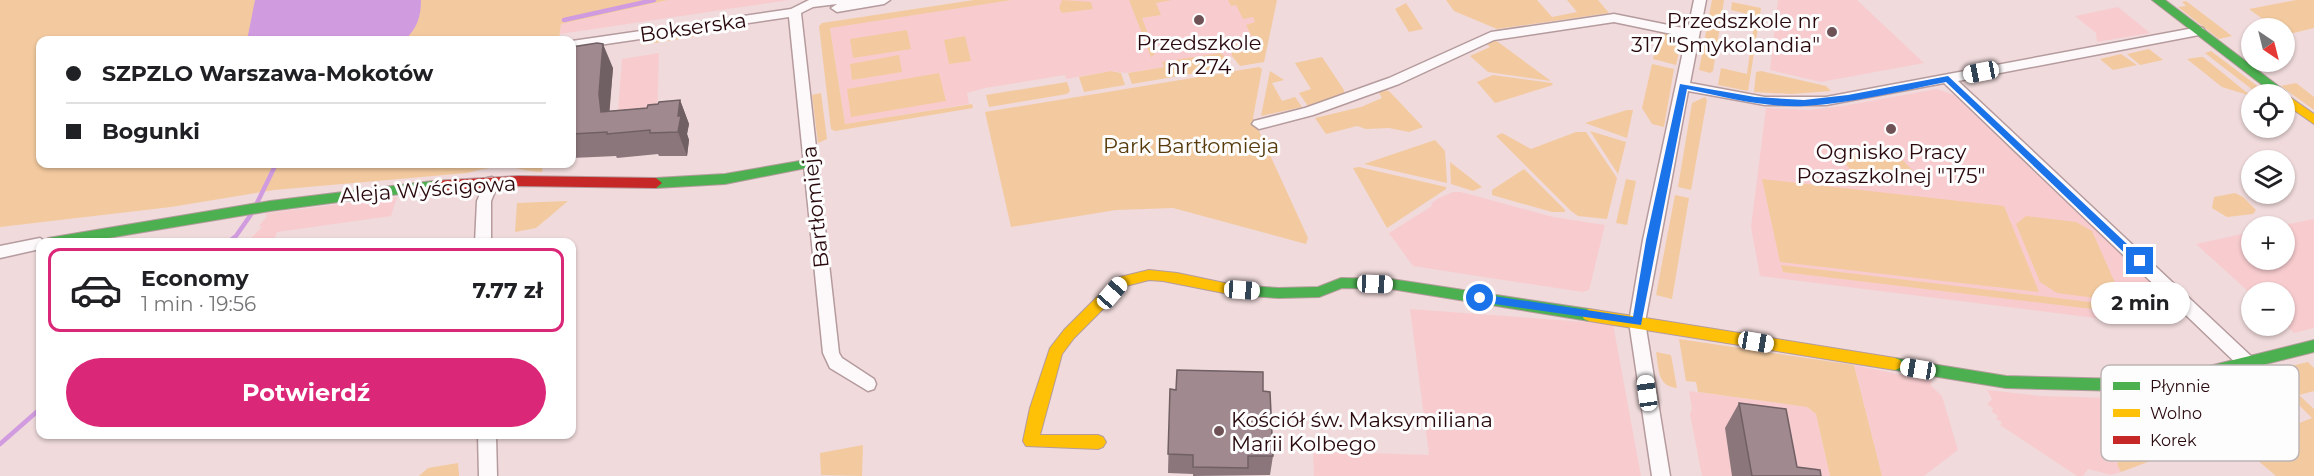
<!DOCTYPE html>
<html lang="pl">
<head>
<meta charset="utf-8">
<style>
	:root { --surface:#fff; --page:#f2f2f2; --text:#202124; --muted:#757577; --line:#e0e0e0; --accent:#db2777 }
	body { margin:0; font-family:Montserrat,sans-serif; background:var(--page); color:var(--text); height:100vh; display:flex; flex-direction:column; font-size:22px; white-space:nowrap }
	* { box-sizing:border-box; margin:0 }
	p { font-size:20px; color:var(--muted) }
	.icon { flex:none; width:33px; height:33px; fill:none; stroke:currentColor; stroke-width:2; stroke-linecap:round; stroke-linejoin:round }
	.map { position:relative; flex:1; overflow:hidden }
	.panel { position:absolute; left:36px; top:238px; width:540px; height:201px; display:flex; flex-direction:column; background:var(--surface); border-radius:12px; box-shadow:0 2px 4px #0004 }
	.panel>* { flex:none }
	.hud { position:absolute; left:36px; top:36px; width:540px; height:132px; border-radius:12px; box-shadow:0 2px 4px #0004; display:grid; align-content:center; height:132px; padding:0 30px; background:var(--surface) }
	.needle { width:39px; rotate:145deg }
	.tools { position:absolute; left:2241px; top:18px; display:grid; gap:12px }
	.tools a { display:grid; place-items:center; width:54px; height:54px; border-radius:50%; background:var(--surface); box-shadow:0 2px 4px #0004; font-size:30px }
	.end { position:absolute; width:27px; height:27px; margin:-14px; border:8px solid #1a73e8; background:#fff; box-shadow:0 0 0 3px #fff }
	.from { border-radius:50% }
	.bubble { position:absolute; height:42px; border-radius:21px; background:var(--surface); box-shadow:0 2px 4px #0004; font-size:20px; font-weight:700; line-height:42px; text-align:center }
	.car { position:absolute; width:18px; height:36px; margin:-18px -9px; border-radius:8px; box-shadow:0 0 4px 2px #0007; background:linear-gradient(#fff 24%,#345 0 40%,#fff 0 76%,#345 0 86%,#fff 0) }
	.hud b { display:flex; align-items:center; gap:21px; height:57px; font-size:22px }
	.hud b+b { border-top:2px solid var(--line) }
	.hud i { width:15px; height:15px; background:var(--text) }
	ul { padding:10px 0 0; list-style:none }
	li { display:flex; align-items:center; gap:18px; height:84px; margin:0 12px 9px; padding:0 18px; border:3px solid var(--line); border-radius:12px }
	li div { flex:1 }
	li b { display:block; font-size:22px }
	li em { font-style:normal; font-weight:700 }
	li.on { border-color:var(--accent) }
	li>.icon { width:54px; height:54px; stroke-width:1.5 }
	.action { display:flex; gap:12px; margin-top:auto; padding:12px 30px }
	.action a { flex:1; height:69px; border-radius:36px; background:var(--accent); color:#fff; font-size:24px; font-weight:700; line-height:69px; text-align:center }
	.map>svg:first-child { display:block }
	.built { fill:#f8cccf }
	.green { fill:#f3ca9f }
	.water { fill:#d19cdf }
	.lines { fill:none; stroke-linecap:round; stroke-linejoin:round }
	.stream { stroke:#d19cdf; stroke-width:4.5 }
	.street-casing { stroke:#b59b9d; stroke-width:3 }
	.fast-casing { stroke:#b59b9d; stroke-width:2 }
	.slow-casing { stroke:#b59b9d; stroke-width:2 }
	.jam-casing { stroke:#b59b9d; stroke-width:2 }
	.street { fill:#fdf9fa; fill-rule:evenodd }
	.fast { fill:#4caf50; fill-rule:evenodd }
	.slow { fill:#ffc107; fill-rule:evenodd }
	.jam { fill:#c62828; fill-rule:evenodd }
	.wall { fill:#8a767b }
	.shaded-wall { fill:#706064 }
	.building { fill:#a0898f; stroke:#706064; stroke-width:1.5 }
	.route { fill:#1a73e8 }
	.poi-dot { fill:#6f5255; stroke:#fdfdfd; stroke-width:2 }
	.labels { text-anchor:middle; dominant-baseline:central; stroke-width:6; stroke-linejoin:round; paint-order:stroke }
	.poi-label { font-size:21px; fill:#29090d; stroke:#fdfdfd }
	.street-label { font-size:21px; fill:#29090d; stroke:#fdfdfd }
	.park-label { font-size:21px; fill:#573b0b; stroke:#fdfdfd }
	.key { fill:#fdfdfd; stroke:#bdb4b5; stroke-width:1.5 }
	.key-label { font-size:16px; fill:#29090d }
</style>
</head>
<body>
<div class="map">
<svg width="2314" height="476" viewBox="0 0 2314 476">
	<rect width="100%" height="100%" fill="#f0dadb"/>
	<g class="built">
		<path d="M668,0H789L560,34L561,24Z"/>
		<path d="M1012,0H1265L1255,53L1126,73L1111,71L1066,79L1065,75L985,88L967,93L969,104L845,124L830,27Z"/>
		<path d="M1778,0H1857L1924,63L1821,82L1770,70Z"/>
		<path d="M2118,7L2150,33L2097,42L2096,33L2075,16Z"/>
		<path d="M659,53L657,119L617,126L622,59Z"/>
		<path d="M1937,89L1954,95L2176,305L2111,320L1760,276L1751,227L1766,108L1808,110L1843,106Z"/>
		<path d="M1453,192H1461L1553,217L1605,225L1589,290L1582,292L1413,266L1389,233L1432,206L1431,204L1437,199Z"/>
		<path d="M397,197L391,216L277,232L273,243H246L262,227L259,226L267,216L265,214L268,213Z"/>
		<path d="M2314,219V328L2294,333L2285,324L2284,292L2251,294L2196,244L2251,232L2252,260H2284V226H2278Z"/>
		<path d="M1410,309L1613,324L1641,476H1314L1313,451L1429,455Z"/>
		<path d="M1854,365L1932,381L1931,386L1942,396L1958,450L1924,476H1882Z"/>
		<path d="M1987,390L2041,396L2114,398L2132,429L2141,437L2136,445L2129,443L2117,463L2121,472L2111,475L2088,469L2083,476H2077L2000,425L2002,422L1996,419L1998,416L1992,412L1993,408L1987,404L1992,399Z"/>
		<path d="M1689,391L1807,407L1816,414L1830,476H1702L1690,414L1692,409Z"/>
	</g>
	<g class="green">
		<path d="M0,0H668L561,24L559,40H40V164H543L542,172C529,172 519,168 507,167C494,166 480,170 467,173L274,190L171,207L0,227Z"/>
		<path d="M974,0H1012L830,28L845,124L972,104L973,108L835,131L831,129L819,26L822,23Z"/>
		<path d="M1062,0L1091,2L1093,9L1062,13L1059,8Z"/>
		<path d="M1129,0H1172L1156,3L1161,15L1142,18L1155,53L1153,56L1151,57Z"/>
		<path d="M1228,0H1277L1264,62L1240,66L1232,56L1231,45L1254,41L1246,25L1255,22L1253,17L1243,19L1236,5L1231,6Z"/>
		<path d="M1446,0H1537L1552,17L1577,12L1567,0H1598L1609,13L1497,29L1454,11Z"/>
		<path d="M1712,0H1724L1713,71L1710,73L1699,70Z"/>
		<path d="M2296,0H2314V28L2285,35L2284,28H2275L2249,9Z"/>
		<path d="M2186,1L2232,36L2219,39L2178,7L2186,6L2182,2Z"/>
		<path d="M1732,2L1761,8L1748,91L1718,85L1721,68L1747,74L1755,16L1731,10Z"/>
		<path d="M1406,3L1423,29L1409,32L1395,9Z"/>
		<path d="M907,30L911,49L853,58L850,39Z"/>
		<path d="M1661,30L1683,35L1676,65L1653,59Z"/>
		<path d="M699,31V36L641,45L642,40L644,38Z"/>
		<path d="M965,36L971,61L949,64L944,40Z"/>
		<path d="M1493,40L1498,42L1551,81L1488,72L1470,56L1490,47L1485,43Z"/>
		<path d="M2149,49L2163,60L2140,65L2127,54Z"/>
		<path d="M2211,51L2268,94H2258L2205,53Z"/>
		<path d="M1220,53L1226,57V68L1132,84L1128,73L1164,67L1162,62Z"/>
		<path d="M2121,54L2137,65L2113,70L2100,59Z"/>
		<path d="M899,55L902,72L852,80L850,64Z"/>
		<path d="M1322,57L1344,90V94L1340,98L1308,106L1299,93L1311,89L1295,63Z"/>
		<path d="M2200,57H2203L2251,96L2222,87L2187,59Z"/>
		<path d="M1652,64L1674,69L1664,127L1652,124L1642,108Z"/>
		<path d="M1259,67L1262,69L1253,118L1308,238L1306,244L1173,208L1116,210L1011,227L985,112Z"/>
		<path d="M1111,71L1121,73L1125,85L1084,92L1079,77Z"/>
		<path d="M1270,71L1284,80L1272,83L1282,101L1295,97L1302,107L1261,116Z"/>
		<path d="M1761,71L1826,86L1831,91L1791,94L1754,92L1756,72Z"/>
		<path d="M939,73L946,101L851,117L847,89Z"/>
		<path d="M1493,75L1552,83L1553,85L1495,103L1477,82Z"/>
		<path d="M1067,82L1070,91L1067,94L989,107L986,95Z"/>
		<path d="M2296,83L2314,97V110L2281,86Z"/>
		<path d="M1384,89L1390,92L1423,127L1409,132L1389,128L1366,129L1357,126L1326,134L1315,118L1361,107L1382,98L1378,91Z"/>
		<path d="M821,93L827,139L818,143L812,95Z"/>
		<path d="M1705,97L1707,100L1691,190L1678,187L1692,103Z"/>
		<path d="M1627,110H1633L1627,138L1585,123Z"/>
		<path d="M1590,131L1626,142L1618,174Z"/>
		<path d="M1576,132H1586L1617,178L1607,219L1578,216L1571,211L1496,136L1502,133L1531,149Z"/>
		<path d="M1435,140L1445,151L1447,183L1364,164Z"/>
		<path d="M1892,149L1913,171L1862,182L1841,159Z"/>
		<path d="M1450,162L1482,187L1473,191L1451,184Z"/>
		<path d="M1359,167L1446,187V189L1387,228L1353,168Z"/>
		<path d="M1524,169L1565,210V212H1552L1492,195V190Z"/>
		<path d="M1626,179L1636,181L1627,225L1616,223Z"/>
		<path d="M1762,179L2004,206L2039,292L1780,262Z"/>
		<path d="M2235,193L2243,197L2256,210L2253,214L2227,217L2212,208L2214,197Z"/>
		<path d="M1675,195L1689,198L1672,299L1656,295Z"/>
		<path d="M568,201L536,228L515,232L517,203Z"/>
		<path d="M2026,216L2076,222L2092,231L2119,292L2111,300L2057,293L2040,282L2016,224Z"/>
		<path d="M1781,265L2106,304L2109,311L1783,272Z"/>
		<path d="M1679,339L1854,365L1882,476H1830L1816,414L1807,407L1698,392L1696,382L1686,381Z"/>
		<path d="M1656,352L1671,355L1677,388C1657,386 1659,369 1656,352Z"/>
		<path d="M2308,362L2314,368V391L2299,395L2314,409V476H2276L2241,446L2312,418L2266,372Z"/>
		<path d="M2141,437H2160L2169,454L2121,472L2117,464L2129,443L2136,445Z"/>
		<path d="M863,445L862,476L821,475L820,453Z"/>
		<path d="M458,463L459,476H419L428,468Z"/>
	</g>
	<path class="water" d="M255,0H421C421,17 417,28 405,40H247Z"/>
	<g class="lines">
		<g class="stream">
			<path d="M564,20L654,0"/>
			<path d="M256,205L276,164"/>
			<path d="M227,243L236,236L252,213"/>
			<path d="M0,444L40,409"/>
		</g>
		<defs>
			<g id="street">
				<path d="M854,0H890L884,4L837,12L831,8L837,4L813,7L801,13L839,353L842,358L874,379L876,384L874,389L868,391L830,368L823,353L789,17L572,49V41L791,9L809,0Z"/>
				<path d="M1694,0H1706L1690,83L1765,97H1826L2199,27L2203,28L2205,31L2199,35L1958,81L2252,357L2254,362L2252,367L2246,369L2240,367L1944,83L1826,105H1765L1688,91L1645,322L1670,476H1652L1629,322L1643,240L1686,37L1614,22L1494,40L1399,84L1313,115L1259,129L1252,124L1254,121L1305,108L1389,78L1491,32L1614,14L1688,29Z"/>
				<path d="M492,177L499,182L491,201V243H475L477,201L487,178Z"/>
				<path d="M40,238L47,243H40V249L0,258V246Z"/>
				<path d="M478,435H496L497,476H479Z"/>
			</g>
			<g id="fast">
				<path d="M2152,0H2165L2285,91L2287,94L2285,97L2284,94H2274Z"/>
				<path d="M811,159L816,160L817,163L816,166L725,184L656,188L650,183L656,178L725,174Z"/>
				<path d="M433,181L438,183L439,186L438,189L270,211L78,243H41L48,238L270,201Z"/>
				<path d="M1341,278L1391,279L1589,309L1594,311L1596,315L1594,319L1589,321L1391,289L1342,288L1319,297L1279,298L1234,295L1229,294L1227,290L1229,286L1234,285L1279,288L1318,287Z"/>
				<path d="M2314,340V352L2197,381L2123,391L2006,388L1895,370L1890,368L1888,364L1890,360L1895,358L2006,376L2123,379L2197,369Z"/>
			</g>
			<g id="slow">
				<path d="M2284,93L2314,114V124L2284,103V94H2280Z"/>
				<path d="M1149,270L1177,273L1234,285L1239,286L1241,290L1239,294L1234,295L1163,281L1149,280L1126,286L1074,338L1062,354L1040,435H1098L1103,437L1106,442L1103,447L1098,449L1026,446L1023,441L1030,408L1050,348L1064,330L1116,278Z"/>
				<path d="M1589,309L1895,358L1900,360L1902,364L1900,368L1895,370L1589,321L1584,319L1582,315L1584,311Z"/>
			</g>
			<path id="jam" d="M518,176L656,178L662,183L656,188L518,186L433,191L427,186L433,181Z"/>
		</defs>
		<use href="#street" class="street-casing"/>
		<use href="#fast" class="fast-casing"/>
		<use href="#slow" class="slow-casing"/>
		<use href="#jam" class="jam-casing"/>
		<use href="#street" class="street"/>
		<use href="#fast" class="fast"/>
		<use href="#slow" class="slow"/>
		<use href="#jam" class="jam"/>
	</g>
	<g class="wall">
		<path d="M572,47L613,68L609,111L647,108L658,104L680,100L689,124L687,134L689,140L687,156H659L658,154L617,158L616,156L572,158Z"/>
		<path d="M1170,389L1263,391L1273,456L1270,475L1193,476V474L1168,473Z"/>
		<path d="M1739,403L1797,467L1821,476H1732L1725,428Z"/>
	</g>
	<g class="shaded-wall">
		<path d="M603,44L613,68L609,118L611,136L601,112L599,94Z"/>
		<path d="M680,100L689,124L687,134L689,140L687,156L678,132V116Z"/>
	</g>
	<g class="building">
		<path d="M597,43L603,44L599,94L601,112L647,108L648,105L658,104L659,102L680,100L678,116H681L678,132L650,133V130L607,134V132L572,134V47Z"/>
		<path d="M1177,370L1263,372V391L1270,392L1273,456H1248V468L1193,467V455L1168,454L1170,389L1176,390Z"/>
		<path d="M1739,403L1786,409L1797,467L1820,470L1821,476H1752Z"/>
	</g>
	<path class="route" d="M1948,76L2143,259V264H2136L1946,82C1900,91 1853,103 1805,106C1765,108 1725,97 1687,89L1641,325L1480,302L1475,298L1480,294L1633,317L1646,240L1680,84L1755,97L1804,100L1848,95Z"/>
	<g class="poi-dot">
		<circle cx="1199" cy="20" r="6"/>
		<circle cx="1832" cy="32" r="6"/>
		<circle cx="1891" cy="129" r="6"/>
		<circle cx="1219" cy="431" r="6"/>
	</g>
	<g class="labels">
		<g class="poi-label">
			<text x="1820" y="20" text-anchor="end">Przedszkole nr<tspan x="1820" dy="24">317 "Smykolandia"</tspan></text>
			<text x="1199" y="42">Przedszkole<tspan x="1199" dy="24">nr 274</tspan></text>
			<text x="1891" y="151">Ognisko Pracy<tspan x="1891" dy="24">Pozaszkolnej "175"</tspan></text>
			<text x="1231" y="419" text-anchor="start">Kościół św. Maksymiliana<tspan x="1231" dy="24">Marii Kolbego</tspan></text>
		</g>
		<g class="street-label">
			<text transform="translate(693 27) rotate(-8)">Bokserska</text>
			<text transform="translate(428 189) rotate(-4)">Aleja Wyścigowa</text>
			<text transform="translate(815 207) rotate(-96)">Bartłomieja</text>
		</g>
		<g class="park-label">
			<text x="1191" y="145">Park Bartłomieja</text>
		</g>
	</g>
	<rect x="2101" y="365" width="198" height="96" rx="9" class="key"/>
	<rect x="2113" y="382" width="27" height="8" fill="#4caf50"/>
	<rect x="2113" y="409" width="27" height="8" fill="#ffc107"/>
	<rect x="2113" y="436" width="27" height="8" fill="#c62828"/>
	<g class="key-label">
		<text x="2150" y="392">Płynnie</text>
		<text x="2150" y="419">Wolno</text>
		<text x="2150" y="446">Korek</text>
	</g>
</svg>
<div class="tools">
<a><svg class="needle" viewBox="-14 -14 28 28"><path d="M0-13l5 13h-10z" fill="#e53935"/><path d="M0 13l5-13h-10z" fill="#757577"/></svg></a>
<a><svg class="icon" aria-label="locate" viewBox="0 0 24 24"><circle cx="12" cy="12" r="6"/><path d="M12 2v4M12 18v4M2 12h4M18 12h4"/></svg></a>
<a><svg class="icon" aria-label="layers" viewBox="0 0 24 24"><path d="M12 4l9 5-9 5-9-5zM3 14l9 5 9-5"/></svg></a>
<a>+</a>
<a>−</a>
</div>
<i class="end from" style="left:1480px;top:298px"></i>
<i class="end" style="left:2140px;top:261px"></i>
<div class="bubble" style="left:2091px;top:282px;width:99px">2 min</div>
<i class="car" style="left:1981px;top:72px;rotate:259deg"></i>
<i class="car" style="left:1375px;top:284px;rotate:92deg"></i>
<i class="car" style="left:1242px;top:290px;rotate:94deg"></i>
<i class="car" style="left:1112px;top:293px;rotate:41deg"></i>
<i class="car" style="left:1756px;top:342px;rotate:100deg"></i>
<i class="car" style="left:1918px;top:369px;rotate:280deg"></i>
<i class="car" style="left:1647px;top:393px;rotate:352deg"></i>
<div class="hud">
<b><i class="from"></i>SZPZLO Warszawa-Mokotów</b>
<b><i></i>Bogunki</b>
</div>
<section class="panel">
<ul>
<li class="on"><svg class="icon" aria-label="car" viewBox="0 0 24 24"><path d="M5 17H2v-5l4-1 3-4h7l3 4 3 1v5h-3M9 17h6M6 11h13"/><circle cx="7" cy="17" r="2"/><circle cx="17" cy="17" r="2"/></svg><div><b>Economy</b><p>1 min · 19:56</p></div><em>7.77 zł</em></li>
</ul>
<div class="action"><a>Potwierdź</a></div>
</section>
</div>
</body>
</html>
